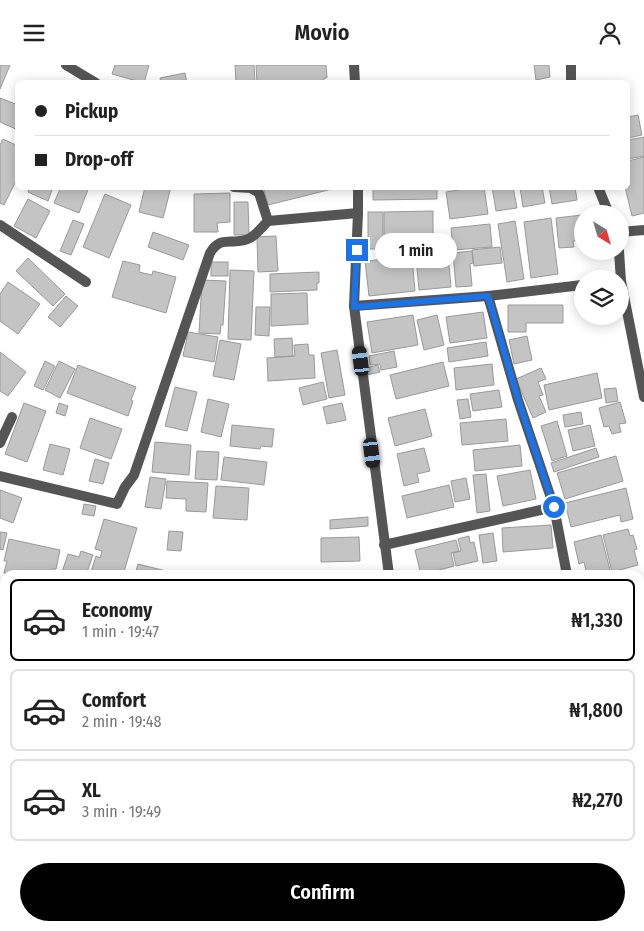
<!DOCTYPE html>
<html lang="en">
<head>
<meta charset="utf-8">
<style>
	:root { --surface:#fff; --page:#f6f6f6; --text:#222; --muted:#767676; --line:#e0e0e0; --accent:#000 }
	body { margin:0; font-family:"Fira Sans Condensed",sans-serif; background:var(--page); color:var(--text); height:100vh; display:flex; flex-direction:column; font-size:19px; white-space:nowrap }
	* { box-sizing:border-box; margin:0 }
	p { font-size:16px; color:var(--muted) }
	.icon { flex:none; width:28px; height:28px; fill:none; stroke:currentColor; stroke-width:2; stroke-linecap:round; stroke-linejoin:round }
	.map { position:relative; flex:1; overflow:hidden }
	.sheet { position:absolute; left:0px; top:505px; width:645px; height:361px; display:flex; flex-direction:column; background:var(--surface); border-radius:15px 15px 0 0; box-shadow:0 2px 12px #0003 }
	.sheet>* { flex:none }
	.top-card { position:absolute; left:15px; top:15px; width:615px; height:110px; border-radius:8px; box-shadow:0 2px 12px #0003; display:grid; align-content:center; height:110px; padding:0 20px; background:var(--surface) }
	.needle { width:32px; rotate:143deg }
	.tools { position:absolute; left:574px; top:140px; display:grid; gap:10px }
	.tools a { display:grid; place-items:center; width:55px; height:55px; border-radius:50%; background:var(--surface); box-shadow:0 2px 12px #0003; font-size:25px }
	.end { position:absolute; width:22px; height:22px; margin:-11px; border:6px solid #1a73e8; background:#fff; box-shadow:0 0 0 2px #fff }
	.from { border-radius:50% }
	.bubble { position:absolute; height:35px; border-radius:18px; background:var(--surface); box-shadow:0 2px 12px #0003; font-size:16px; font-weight:600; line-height:35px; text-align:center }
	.car { position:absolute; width:15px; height:30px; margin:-15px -8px; border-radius:6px; box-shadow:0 0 4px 1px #0007; background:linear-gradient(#222 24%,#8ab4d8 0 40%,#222 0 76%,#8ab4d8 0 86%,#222 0) }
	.top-card b { display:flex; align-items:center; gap:18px; height:48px; font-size:19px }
	.top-card b+b { border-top:1px solid var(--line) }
	.top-card i { width:12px; height:12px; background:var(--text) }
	ul { padding:9px 0 0; list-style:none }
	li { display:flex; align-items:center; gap:15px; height:82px; margin:0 10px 8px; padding:0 10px; border:2px solid var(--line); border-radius:8px }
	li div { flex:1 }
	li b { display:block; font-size:19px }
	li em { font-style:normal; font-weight:600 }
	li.current { border-color:var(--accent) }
	li>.icon { width:45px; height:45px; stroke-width:1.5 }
	.action { display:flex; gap:10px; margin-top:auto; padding:10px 20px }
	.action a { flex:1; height:58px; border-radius:30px; background:var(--accent); color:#fff; font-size:20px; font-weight:600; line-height:58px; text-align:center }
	header { display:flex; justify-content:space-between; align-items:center; height:65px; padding:0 20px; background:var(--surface); font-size:22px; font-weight:600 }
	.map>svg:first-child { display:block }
	.building { fill:#c4c4c4; stroke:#999 }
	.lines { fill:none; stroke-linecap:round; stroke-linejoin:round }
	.street { stroke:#555; stroke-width:10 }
	.route { stroke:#1a73e8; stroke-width:6 }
</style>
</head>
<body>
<header><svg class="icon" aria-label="menu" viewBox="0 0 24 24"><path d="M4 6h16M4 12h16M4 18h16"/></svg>Movio<svg class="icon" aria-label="person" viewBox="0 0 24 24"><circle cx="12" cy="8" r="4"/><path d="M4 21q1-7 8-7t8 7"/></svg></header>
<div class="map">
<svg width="644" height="866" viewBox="0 0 644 866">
	<rect width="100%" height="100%" fill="#fff"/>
	<g class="building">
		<path d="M0,0H10L0,24Z"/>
		<path d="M115,0H149L144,18L112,9Z"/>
		<path d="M235,0H254L255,18H236Z"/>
		<path d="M256,0H326L327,13H324V18H257Z"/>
		<path d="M534,0H549L550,12L536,15Z"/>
		<path d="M185,8L187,18H161L160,13Z"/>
		<path d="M0,33L18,40V65L0,57Z"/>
		<path d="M638,50L642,70L628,73V52Z"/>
		<path d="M644,72V91L628,94V75Z"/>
		<path d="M3,74L18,81V112L4,140L0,138V80Z"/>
		<path d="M644,92V148L632,151L625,122H628V96Z"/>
		<path d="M30,122H53L48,136L28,127Z"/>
		<path d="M56,122H89L79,148L54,138L60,124Z"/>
		<path d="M145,122H171L163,153L139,147Z"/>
		<path d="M275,122H332V124L268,140L264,125Z"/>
		<path d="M373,122H437V134L373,135Z"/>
		<path d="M476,122H484L488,149L450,154L446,127Z"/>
		<path d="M492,122H513L517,143L496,146Z"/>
		<path d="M520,122H542L545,138L523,142Z"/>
		<path d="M549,122H575L577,135L552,139Z"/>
		<path d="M230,128V157L217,158L218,167H194V129Z"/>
		<path d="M105,129L131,140L109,193L83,182Z"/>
		<path d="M28,134L50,146L36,173L14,161Z"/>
		<path d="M234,137H248L249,170H234Z"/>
		<path d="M433,146V179L384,180V147Z"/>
		<rect x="368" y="147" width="15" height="37"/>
		<path d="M582,150V175L573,176L574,182L559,183L556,153Z"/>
		<path d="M551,153L558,209L531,213L524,157Z"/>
		<path d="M73,155L84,159L71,190L60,186Z"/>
		<path d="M515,156L524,214L507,217L498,159Z"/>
		<path d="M490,159L492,182L453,185L451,163Z"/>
		<path d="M153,167L189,180L183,195L148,182Z"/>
		<path d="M276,171L278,206L258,207L257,172Z"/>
		<path d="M500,182L502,198L474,201L472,185Z"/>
		<path d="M472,186L473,198L470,199L472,221L456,222L453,188Z"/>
		<path d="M448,189L451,222L419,225L416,192Z"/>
		<path d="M412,192L415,226L369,231L365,196Z"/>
		<path d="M28,193L65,229L53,241L16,206Z"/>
		<path d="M123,196L140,200L139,207L152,210L153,206L176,212L166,248L112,232Z"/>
		<rect x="211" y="197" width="17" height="14"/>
		<path d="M230,205L254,206L251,275L228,274Z"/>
		<path d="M319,207V218H317V225L270,227V209Z"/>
		<path d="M202,215L226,216L223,260H221L220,269L199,268Z"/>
		<path d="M8,217L40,239L18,269L0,256V229Z"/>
		<path d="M307,228L308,259L271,261V229Z"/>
		<path d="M66,231L78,241L60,262L48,252Z"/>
		<path d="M508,240H563V258H526V267H508Z"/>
		<path d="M256,242H270L269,271L255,270Z"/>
		<path d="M483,247L487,273L450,278L446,252Z"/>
		<path d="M413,250L418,280L372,288L367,257Z"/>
		<path d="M437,250L444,280L424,285L417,255Z"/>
		<path d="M188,267L218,272L214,297L183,291Z"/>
		<path d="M527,271L532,295L514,299L509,275Z"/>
		<path d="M292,273L293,291L275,292L274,274Z"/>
		<path d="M220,275L241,279L234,315L213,311Z"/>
		<path d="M486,277L488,291L449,297L447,283Z"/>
		<path d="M308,279L309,290H314L315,313L268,316L267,293L295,291L294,280Z"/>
		<path d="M337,285L345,330L329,333L321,288Z"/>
		<path d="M394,286L397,302L381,305L380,299L370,300L369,291Z"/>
		<path d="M0,287L26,307L8,331L0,326Z"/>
		<path d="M45,296L55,301L43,325L34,321Z"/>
		<path d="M59,296L75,304L60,333L45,325Z"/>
		<path d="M443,297L449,321L396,334L390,310Z"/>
		<path d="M492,299L494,320L456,325L454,303Z"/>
		<path d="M78,300L136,322L131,335L133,336L128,351L67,328Z"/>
		<path d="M378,300L380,307L367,310L366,303Z"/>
		<path d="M541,303L546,314L538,317L543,330L539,331L546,347L533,353L516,314Z"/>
		<path d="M597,308L602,333L549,345L544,320Z"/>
		<path d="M323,317L327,334L303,340L299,323Z"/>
		<path d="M175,322L197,327L187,366L165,361Z"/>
		<path d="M616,323L618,336L606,338L604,324Z"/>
		<path d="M499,325L502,342L473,346L470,329Z"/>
		<path d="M208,334L229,339L221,372L201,367Z"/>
		<path d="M468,334L471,352L460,354L457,335Z"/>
		<path d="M620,337L626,358L619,359L621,367L612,369L609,361L604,362L599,343Z"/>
		<path d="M24,338L46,346L27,397L5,389Z"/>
		<path d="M59,338L68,341L65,351L56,348Z"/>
		<path d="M342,338L346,355L327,359L323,342Z"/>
		<path d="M425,344L432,371L395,381L388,353Z"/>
		<path d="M581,347L583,359L565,362L563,350Z"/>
		<path d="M90,353L122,364L111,394L80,383Z"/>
		<path d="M506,354L508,376L462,380L460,358Z"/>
		<path d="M557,356L567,391L552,396L541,361Z"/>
		<path d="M232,360L274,364L272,382L261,381L260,384L230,381Z"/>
		<path d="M590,360L595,381L573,386L568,365Z"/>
		<path d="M155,377L191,380L189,410L152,407Z"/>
		<path d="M50,379L70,384L63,410L43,405Z"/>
		<path d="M520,380L522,401L475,406L473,385Z"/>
		<path d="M424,383L430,406L417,409L419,417L404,421L397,389Z"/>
		<path d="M596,383L599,392L554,407L551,398Z"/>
		<path d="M197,386L219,387L217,415L195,414Z"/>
		<path d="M616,391L623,416L565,434L557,408Z"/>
		<path d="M224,392L267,397L264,420L221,415Z"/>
		<path d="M95,394L109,398L103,419L89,416Z"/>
		<path d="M530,405L536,434L503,441L497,411Z"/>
		<path d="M486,409L490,446L477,448L473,410Z"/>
		<path d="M150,412L166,414L161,444L145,442Z"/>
		<path d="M466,413L470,434L455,437L451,416Z"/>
		<path d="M167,416L208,418L206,447L186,446V434L166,433Z"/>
		<path d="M449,420L454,442L407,453L402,431Z"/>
		<path d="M216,421L249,423L247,455L213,453Z"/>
		<path d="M626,423L633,454L621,457L620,450L571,462L565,438Z"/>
		<path d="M0,425L22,433L13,458L0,453Z"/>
		<path d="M84,439L96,441L94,451L82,449Z"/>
		<path d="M368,452V461L330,464V455Z"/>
		<path d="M104,454L137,463L123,510H90L96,491L100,493L102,486L95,484Z"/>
		<path d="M551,460L553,483L503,487L502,463Z"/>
		<path d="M628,464L630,471L633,470L637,484L634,485L638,500L612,507L603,470Z"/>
		<path d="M169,466L183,467L181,486L167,485Z"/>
		<path d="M0,467L7,468L3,485L0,484Z"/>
		<path d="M493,468L497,496L483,498L479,470Z"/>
		<path d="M601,470L610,505L587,510L584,497L579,499L574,477Z"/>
		<path d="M469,471L470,478L474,477L478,496L456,501L453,488L461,486L458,474Z"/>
		<path d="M359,472L360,496L321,497V473Z"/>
		<path d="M9,474L60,485L56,504H53L52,510H12L4,508L7,496H4Z"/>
		<path d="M456,475L459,486L451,488L454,501L421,510L415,485Z"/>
		<path d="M81,486L93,490L86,510H61L68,489L79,492Z"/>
		<path d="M138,499L166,506L165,510H135Z"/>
		<rect x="640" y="566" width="4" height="26"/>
		<path d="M640,637H644V660H641Z"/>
		<path d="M640,676H643L644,698H640Z"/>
		<rect x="640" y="710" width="4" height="24"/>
		<path d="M640,746H644V771L640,772Z"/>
		<path d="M644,781V798L640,799V783Z"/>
		<path d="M0,832L5,839L4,849L5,853L0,857Z"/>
		<path d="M58,861H77L82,863L81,866H56Z"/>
		<path d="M163,861H184L186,866H164Z"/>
		<path d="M257,861H266L268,866H246Z"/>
		<path d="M395,861H406L407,866H383Z"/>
		<path d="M438,861H444L445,866H422Z"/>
		<path d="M501,861H522L509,866H503Z"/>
		<path d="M547,861H566L567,866H532Z"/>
	</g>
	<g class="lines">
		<g class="street">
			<path d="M66,0L96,18"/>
			<path d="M354,0L355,18"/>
			<path d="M571,0V18"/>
			<path d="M234,122L251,123L259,128L268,156"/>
			<path d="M358,122V148L354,241L389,510"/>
			<path d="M598,122L609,149"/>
			<path d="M0,160L86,217"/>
			<path d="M620,167L644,165"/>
			<path d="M619,186L621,216L644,332"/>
			<path d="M488,231L518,335L554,442L567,510"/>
			<path d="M354,241L488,231L582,220"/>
			<path d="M0,378L12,352"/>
			<path d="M0,411L117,439L125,422L134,410L210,188C222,168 234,182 250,173C257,169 262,162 268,156L358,148"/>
			<path d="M384,480L554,442"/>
			<path d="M0,548L5,540"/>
			<path d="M98,861L100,866"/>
			<path d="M294,861L296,866"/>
			<path d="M606,861L607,866"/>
			<path d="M50,866L52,861"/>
			<path d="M339,866L356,861"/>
		</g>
	</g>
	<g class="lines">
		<path class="route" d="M357,185L354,242L488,231L518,334L554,442"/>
	</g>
</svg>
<div class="tools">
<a><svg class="needle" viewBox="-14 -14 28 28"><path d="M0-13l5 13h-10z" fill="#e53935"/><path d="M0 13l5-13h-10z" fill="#767676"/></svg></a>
<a><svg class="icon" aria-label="layers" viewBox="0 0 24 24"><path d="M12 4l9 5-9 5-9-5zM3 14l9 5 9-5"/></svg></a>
</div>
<i class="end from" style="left:554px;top:442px"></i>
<i class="end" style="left:357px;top:185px"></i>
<div class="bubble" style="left:375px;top:168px;width:82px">1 min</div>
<i class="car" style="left:361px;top:296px;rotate:353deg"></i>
<i class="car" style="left:372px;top:388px;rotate:173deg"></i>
<div class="top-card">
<b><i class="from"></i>Pickup</b>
<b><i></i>Drop-off</b>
</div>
<section class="sheet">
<ul>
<li class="current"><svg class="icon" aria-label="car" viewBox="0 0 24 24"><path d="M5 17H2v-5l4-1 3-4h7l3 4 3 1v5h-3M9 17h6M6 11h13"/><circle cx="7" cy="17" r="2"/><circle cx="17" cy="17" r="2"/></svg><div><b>Economy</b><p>1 min · 19:47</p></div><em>₦1,330</em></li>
<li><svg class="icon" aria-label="car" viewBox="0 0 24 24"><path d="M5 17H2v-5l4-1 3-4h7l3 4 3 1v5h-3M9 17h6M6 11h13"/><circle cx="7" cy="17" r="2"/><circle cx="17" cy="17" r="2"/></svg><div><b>Comfort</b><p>2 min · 19:48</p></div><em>₦1,800</em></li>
<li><svg class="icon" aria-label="car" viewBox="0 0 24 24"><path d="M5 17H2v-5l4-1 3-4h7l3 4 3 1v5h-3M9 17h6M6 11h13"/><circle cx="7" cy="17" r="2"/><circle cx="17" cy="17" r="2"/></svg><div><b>XL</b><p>3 min · 19:49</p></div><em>₦2,270</em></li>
</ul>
<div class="action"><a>Confirm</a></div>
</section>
</div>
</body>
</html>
